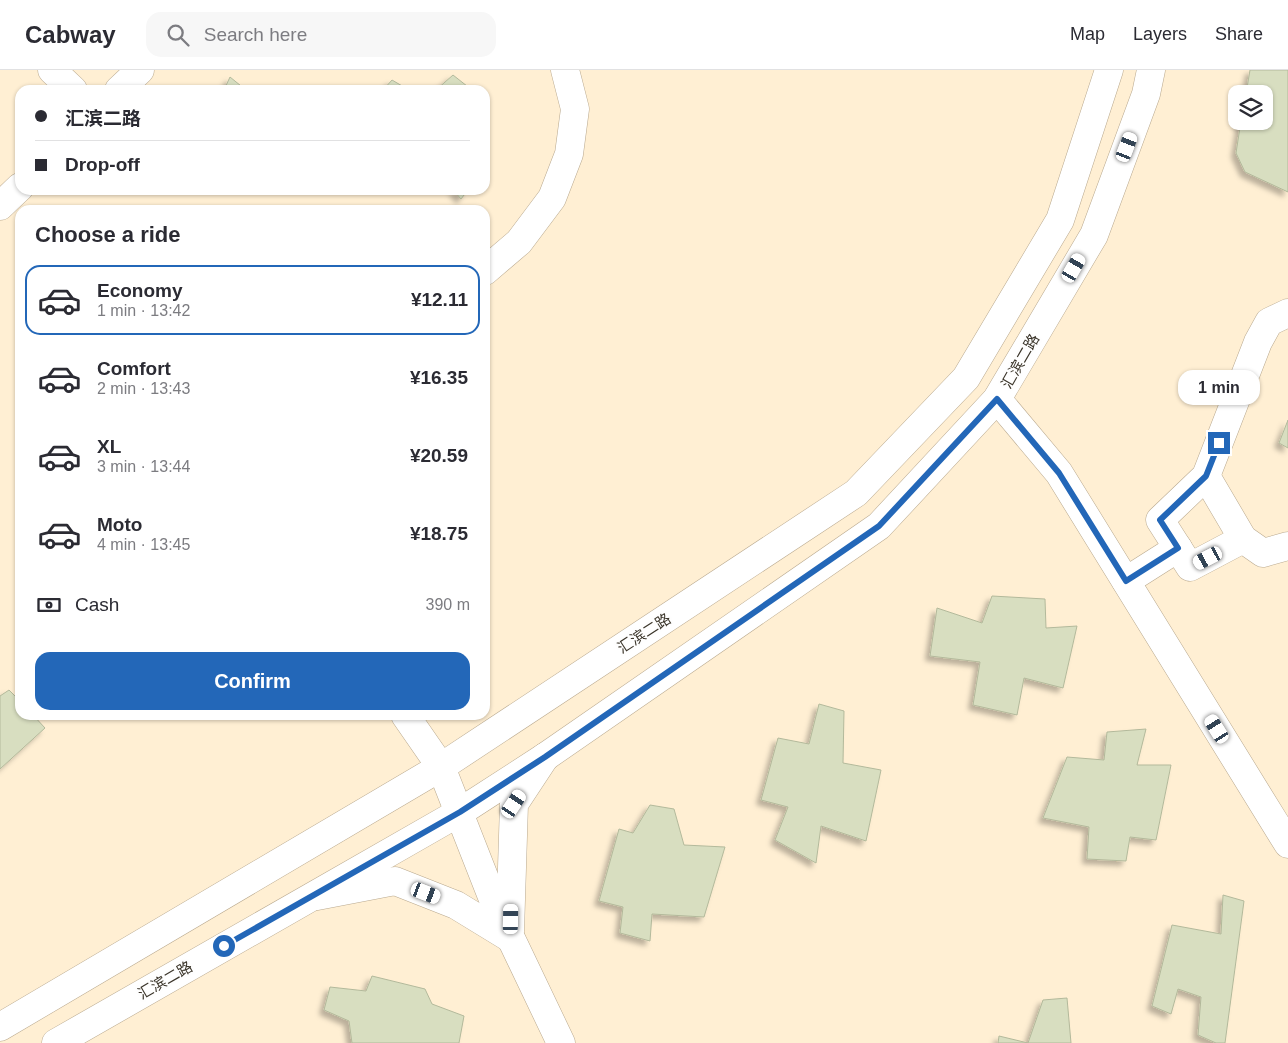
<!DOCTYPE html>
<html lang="en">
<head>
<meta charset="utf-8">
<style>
	:root { --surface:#fff; --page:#f7f7f7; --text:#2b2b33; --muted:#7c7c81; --line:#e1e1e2; --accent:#2367b8 }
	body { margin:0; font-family:Arial,"Noto Sans SC",sans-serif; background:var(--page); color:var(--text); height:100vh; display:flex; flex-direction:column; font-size:19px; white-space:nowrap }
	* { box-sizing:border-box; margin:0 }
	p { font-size:16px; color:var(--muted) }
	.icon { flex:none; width:28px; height:28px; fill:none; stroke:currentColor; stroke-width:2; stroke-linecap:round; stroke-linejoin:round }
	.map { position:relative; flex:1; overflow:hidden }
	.drawer { position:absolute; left:15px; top:135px; width:475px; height:515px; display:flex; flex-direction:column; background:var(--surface); border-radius:15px; box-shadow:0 1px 4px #0004 }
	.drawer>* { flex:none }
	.banner { position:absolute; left:15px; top:15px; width:475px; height:110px; border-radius:15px; box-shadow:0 1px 4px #0004; display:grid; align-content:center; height:110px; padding:0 20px; background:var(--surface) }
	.tools { position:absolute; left:1228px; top:15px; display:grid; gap:10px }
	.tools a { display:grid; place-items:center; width:45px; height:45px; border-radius:10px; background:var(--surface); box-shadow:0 1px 4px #0004; font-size:25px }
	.end { position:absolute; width:22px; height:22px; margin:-11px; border:6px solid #2367b8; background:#fff; box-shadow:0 0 0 2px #fff }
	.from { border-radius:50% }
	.bubble { position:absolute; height:35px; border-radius:15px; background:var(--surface); box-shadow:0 1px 4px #0004; font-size:16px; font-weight:600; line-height:35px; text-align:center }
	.car { position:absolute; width:15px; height:30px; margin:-15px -8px; border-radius:6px; box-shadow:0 0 4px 1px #0007; background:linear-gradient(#fff 24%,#345 0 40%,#fff 0 76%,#345 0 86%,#fff 0) }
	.banner b { display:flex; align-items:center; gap:18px; height:48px; font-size:19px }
	.banner b+b { border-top:1px solid var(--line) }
	.banner i { width:12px; height:12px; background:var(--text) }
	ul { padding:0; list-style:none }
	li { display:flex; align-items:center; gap:15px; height:70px; margin:0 10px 8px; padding:0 10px; border:2px solid transparent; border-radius:15px }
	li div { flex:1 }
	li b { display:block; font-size:19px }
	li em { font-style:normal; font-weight:600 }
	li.selected { border-color:var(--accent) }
	li>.icon { width:45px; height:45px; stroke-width:1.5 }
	h2 { padding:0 20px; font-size:22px; line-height:60px }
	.pay { display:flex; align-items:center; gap:12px; height:55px; padding:0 20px; font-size:19px }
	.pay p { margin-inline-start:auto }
	.action { display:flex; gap:10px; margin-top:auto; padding:10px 20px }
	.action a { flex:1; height:58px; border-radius:15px; background:var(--accent); color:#fff; font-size:20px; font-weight:600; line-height:58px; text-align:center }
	header { display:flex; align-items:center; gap:30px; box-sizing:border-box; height:70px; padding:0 25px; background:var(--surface); border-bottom:1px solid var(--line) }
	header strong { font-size:24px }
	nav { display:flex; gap:28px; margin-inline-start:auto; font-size:18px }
	.search { width:350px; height:45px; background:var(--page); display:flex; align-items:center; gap:12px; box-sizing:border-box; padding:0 18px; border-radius:15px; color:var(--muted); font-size:19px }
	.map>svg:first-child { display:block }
	.building { fill:#d8dec0; stroke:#b3b99b; filter:url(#shadow) }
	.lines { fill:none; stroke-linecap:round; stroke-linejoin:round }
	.minor-casing { stroke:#b9a98f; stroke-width:29 }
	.tertiary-casing { stroke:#b9a98f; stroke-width:29 }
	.primary-casing { stroke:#b9a98f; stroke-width:29 }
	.minor { stroke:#fff; stroke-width:28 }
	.tertiary { stroke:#fff; stroke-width:28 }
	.primary { stroke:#fff; stroke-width:28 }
	.route { stroke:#2367b8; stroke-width:6 }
	.labels { text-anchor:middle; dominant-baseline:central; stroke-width:5; stroke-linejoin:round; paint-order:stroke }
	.street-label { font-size:15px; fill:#3b352a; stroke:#fefefe }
</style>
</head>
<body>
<header>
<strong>Cabway</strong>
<div class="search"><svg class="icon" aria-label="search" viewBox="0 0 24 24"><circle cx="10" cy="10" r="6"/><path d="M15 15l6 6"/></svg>Search here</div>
<nav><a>Map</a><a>Layers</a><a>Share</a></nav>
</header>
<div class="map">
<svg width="1288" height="973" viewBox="0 0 1288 973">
	<defs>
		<filter id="shadow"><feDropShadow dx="-4.5" dy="4.5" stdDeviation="2.5" flood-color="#0004"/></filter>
	</defs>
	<rect width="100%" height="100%" fill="#ffefd3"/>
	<g class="building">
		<path d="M1250,0H1288V122L1245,102L1236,83L1241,51H1264V24H1246Z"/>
		<path d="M453,5L472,20H436Z"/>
		<path d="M230,7L246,20H224Z"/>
		<path d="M392,10L409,20H383Z"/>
		<path d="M453,120H468L461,129Z"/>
		<path d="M1288,350V378L1279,373Z"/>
		<path d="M992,526L1045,529L1046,558L1077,556L1063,618L1024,608L1017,645L973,635L980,592L930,586L937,538L982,553Z"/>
		<path d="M9,620L20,631V645H33L45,658L0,699V626Z"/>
		<path d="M819,634L844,641L843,693L881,700L866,771L821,756L816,793L775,770L788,737L761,730L778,668L809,674Z"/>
		<path d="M1146,659L1137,695H1171L1156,770L1130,767L1126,791L1087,789L1089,757L1043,748L1067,687L1104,690L1107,662Z"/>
		<path d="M650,735L674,739L684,775L725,777L704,847L652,844L650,871L620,863L623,837L599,831L619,759L633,763Z"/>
		<path d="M1223,825L1244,831L1225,973H1216L1198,965L1201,927L1178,919L1171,944L1152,936L1172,855L1221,864Z"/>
		<path d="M372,906L425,919L432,934L464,946L459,973H352L349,951L324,940L330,917L366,921Z"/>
		<path d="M1067,928L1071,973H998L999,966L1028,973L1043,930Z"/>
	</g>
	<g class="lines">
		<defs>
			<g id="minor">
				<path d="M119,20L140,0"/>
				<path d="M0,136L20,117"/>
				<path d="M485,201L519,172L552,128L569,84L575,39L565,0"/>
				<path d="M997,329L1059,403L1288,774"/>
				<path d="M1206,406L1243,469L1263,483L1288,476"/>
				<path d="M1243,469L1190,497L1160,450L1206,406L1258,272L1269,252L1288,243"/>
				<path d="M1126,511L1178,478"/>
				<path d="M405,645L441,697L496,837L561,973"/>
				<path d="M317,826L395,811L456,835L510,868"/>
				<path d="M510,861L514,734L545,687"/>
			</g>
			<path id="tertiary" d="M52,0L73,20"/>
			<g id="primary">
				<path d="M0,957L441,697L856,423L966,308L1060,150L1109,0"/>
				<path d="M56,973L460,742L545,687L879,456L997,329L1094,165L1146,24L1151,0"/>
			</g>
		</defs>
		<use href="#minor" class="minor-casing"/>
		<use href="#tertiary" class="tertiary-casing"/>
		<use href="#primary" class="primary-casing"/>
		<use href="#minor" class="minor"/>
		<use href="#tertiary" class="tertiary"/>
		<use href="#primary" class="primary"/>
	</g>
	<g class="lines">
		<path class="route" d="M224,876L460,742L545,687L879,456L997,329L1059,403L1126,511L1178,478L1160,450L1206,406L1219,373"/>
	</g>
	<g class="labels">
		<g class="street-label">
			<text transform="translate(1020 291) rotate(-60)">汇滨二路</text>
			<text transform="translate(644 563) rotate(-33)">汇滨二路</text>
			<text transform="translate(165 910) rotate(-30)">汇滨二路</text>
		</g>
	</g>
</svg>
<div class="tools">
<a><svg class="icon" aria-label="layers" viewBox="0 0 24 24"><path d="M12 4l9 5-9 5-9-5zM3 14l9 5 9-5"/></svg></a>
</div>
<i class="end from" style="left:224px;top:876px"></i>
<i class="end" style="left:1219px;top:373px"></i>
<div class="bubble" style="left:1178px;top:300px;width:82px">1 min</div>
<i class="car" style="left:1127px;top:77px;rotate:21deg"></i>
<i class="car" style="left:1074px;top:198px;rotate:30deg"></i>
<i class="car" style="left:1208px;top:488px;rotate:242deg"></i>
<i class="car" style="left:1217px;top:659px;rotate:328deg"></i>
<i class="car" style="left:514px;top:734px;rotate:34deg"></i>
<i class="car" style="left:426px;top:823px;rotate:111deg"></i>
<i class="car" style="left:511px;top:849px;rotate:1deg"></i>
<div class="banner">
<b><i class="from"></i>汇滨二路</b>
<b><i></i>Drop-off</b>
</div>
<section class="drawer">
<h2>Choose a ride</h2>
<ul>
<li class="selected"><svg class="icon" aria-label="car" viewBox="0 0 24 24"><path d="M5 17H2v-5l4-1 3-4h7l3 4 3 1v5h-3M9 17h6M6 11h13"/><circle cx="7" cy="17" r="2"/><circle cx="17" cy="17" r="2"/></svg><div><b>Economy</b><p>1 min · 13:42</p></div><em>¥12.11</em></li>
<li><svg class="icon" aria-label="car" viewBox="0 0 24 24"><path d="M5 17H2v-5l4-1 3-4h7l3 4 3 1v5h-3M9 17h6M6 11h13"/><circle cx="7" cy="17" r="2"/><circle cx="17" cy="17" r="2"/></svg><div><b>Comfort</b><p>2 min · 13:43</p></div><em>¥16.35</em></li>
<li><svg class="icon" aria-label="car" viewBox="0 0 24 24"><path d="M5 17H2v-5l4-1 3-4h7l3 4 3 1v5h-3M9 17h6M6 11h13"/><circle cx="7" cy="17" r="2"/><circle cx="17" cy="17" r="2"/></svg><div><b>XL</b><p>3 min · 13:44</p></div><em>¥20.59</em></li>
<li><svg class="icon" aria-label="car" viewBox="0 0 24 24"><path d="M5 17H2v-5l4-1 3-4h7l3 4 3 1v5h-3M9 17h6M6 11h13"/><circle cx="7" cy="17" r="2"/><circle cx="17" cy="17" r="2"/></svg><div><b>Moto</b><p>4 min · 13:45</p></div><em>¥18.75</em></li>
</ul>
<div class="pay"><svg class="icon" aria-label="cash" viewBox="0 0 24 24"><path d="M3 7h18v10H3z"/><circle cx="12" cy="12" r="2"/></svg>Cash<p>390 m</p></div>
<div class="action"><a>Confirm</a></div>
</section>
</div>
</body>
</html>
